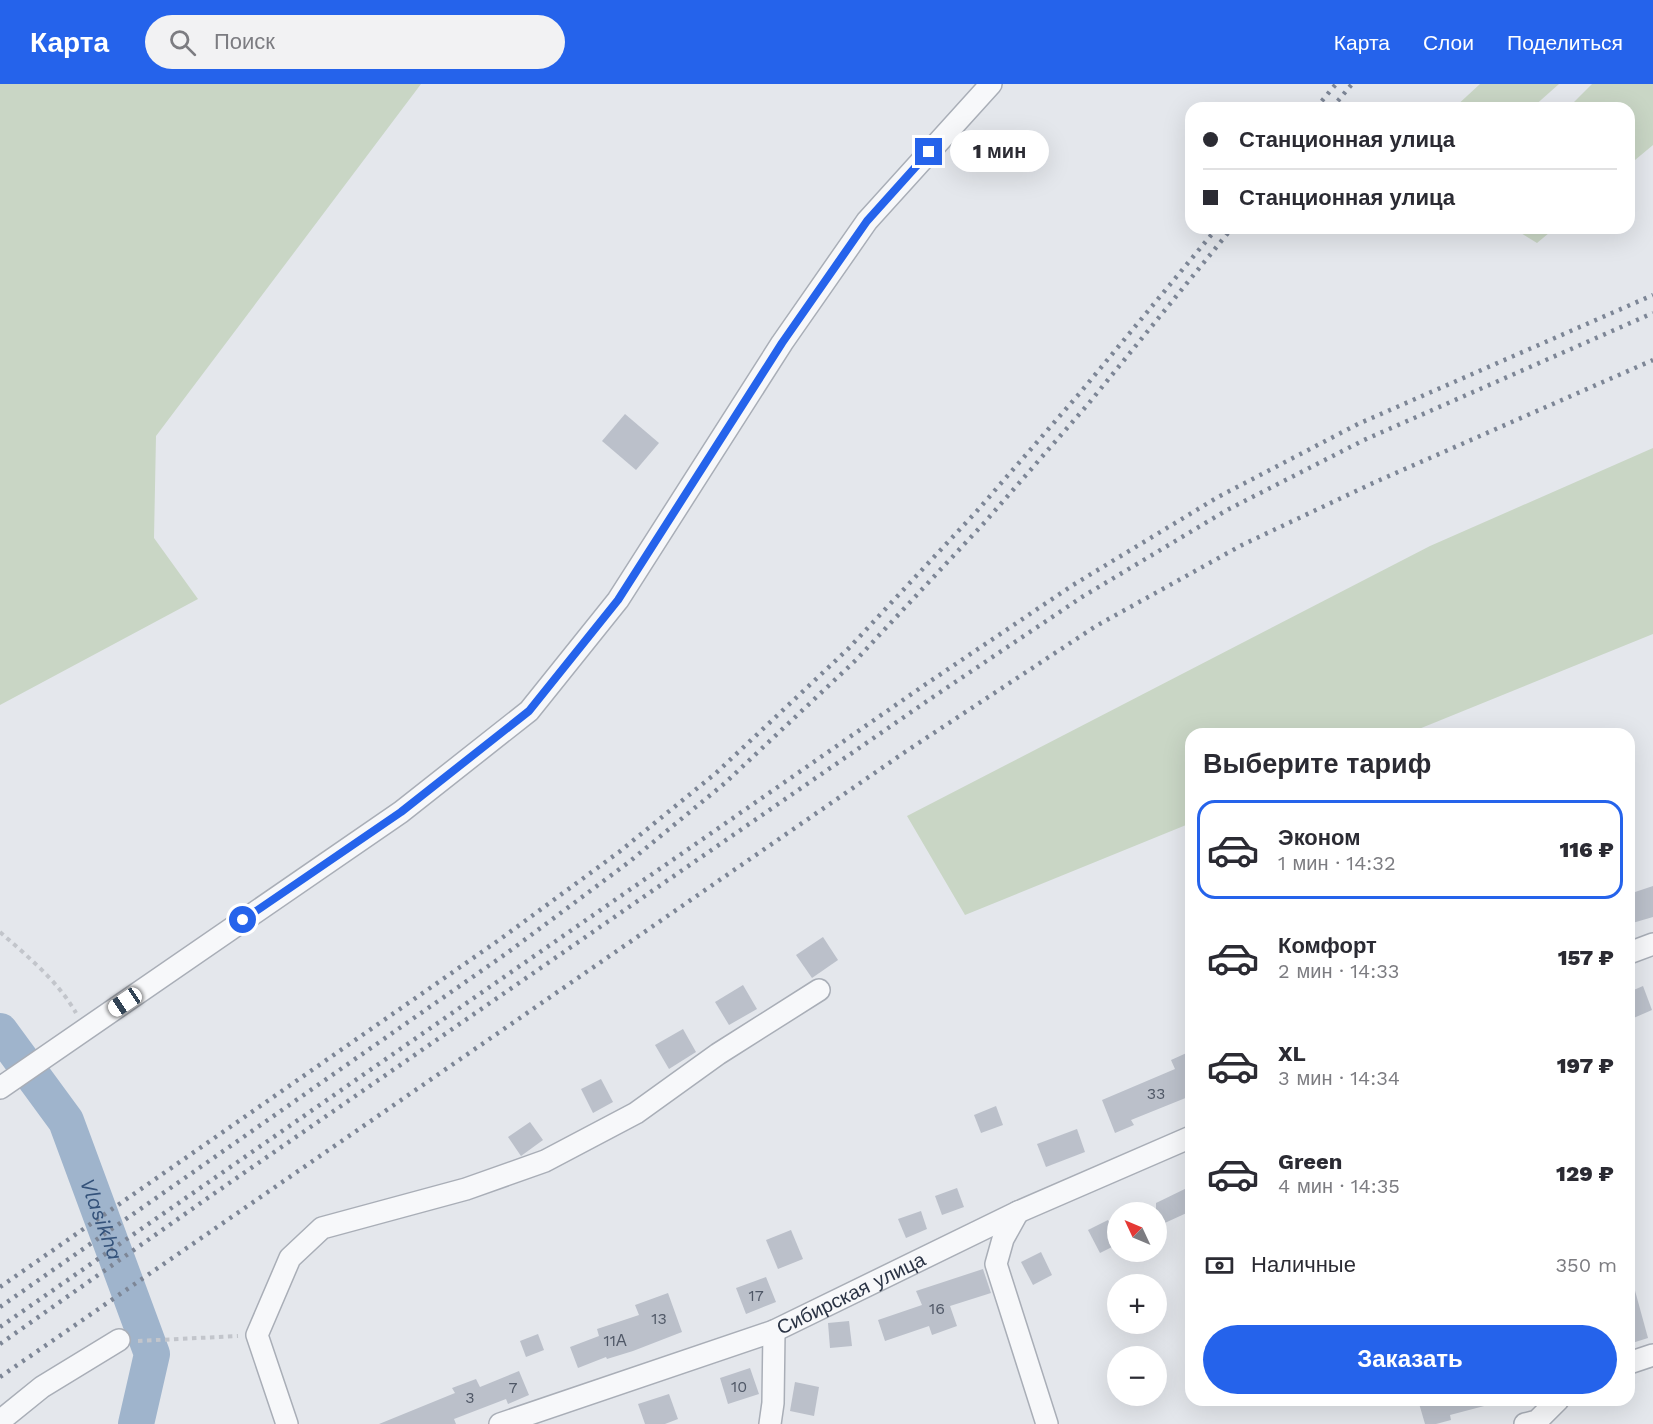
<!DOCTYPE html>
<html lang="ru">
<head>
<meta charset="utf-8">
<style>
	:root { --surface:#fff; --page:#f2f2f3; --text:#2b2b33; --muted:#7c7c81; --line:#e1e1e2; --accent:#2563eb }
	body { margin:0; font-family:"Work Sans",sans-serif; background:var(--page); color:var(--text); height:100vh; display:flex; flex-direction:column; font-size:22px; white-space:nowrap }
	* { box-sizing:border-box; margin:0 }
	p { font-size:20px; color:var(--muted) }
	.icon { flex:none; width:33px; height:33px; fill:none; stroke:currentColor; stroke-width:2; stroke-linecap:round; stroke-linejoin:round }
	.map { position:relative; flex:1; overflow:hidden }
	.drawer { position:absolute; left:1185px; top:644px; width:450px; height:678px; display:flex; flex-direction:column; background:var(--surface); border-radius:18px; box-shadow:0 6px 24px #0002 }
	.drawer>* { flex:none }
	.hud { position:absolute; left:1185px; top:18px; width:450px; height:132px; border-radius:18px; box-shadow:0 6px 24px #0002; display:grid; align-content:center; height:132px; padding:0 18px; background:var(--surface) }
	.needle { width:39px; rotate:314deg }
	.fabs { position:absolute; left:1107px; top:1118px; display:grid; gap:12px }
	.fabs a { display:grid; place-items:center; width:60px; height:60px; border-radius:50%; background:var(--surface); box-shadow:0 6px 24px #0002; font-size:30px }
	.end { position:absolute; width:27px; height:27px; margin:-14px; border:8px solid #2563eb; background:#fff; box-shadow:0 0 0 3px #fff }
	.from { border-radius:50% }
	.bubble { position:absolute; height:42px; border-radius:21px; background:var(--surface); box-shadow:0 6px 24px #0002; font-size:20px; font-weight:800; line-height:42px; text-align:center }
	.car { position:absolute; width:18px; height:36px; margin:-18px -9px; border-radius:8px; box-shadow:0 0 4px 2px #0007; background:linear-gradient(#fff 24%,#345 0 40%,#fff 0 76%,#345 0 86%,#fff 0) }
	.hud b { display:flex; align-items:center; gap:21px; height:57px; font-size:22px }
	.hud b+b { border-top:2px solid var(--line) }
	.hud i { width:15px; height:15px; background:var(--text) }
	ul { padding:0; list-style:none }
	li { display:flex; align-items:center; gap:18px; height:99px; margin:0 12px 9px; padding:0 6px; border:3px solid transparent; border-radius:18px }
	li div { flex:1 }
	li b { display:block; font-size:22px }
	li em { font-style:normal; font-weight:800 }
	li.current { border-color:var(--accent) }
	li>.icon { width:54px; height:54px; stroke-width:1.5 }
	h2 { padding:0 18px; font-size:27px; line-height:72px }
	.pay { display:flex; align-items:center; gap:15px; height:66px; padding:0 18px; font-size:22px }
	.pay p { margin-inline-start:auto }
	.action { display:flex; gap:12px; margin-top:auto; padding:12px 18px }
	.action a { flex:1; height:69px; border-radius:36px; background:var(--accent); color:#fff; font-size:24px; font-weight:800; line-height:69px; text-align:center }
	header { display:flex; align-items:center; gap:36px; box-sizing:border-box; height:84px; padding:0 30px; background:var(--accent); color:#fff }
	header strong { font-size:28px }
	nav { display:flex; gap:33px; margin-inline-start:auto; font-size:21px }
	.search { width:420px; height:54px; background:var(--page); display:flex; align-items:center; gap:15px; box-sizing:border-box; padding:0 21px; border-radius:33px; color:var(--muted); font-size:22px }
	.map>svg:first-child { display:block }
	.green { fill:#c9d6c5 }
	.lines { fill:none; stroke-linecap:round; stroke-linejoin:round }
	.river { stroke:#9fb4cc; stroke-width:36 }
	.building { fill:#bbc0ca }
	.minor-casing { stroke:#a9aeb7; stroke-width:24 }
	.path { stroke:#c2c5cb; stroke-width:4; stroke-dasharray:4.5 4.5; stroke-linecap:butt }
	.minor { stroke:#f7f8fa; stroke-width:21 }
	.rail { stroke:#7d8696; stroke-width:4.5; stroke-dasharray:3 6; stroke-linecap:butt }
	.route { stroke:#2563eb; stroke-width:8 }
	.labels { text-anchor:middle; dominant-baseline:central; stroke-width:5; stroke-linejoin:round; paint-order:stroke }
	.number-label { font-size:16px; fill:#4f5766 }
	.street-label { font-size:20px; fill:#2b3445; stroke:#f4f6f9 }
	.water-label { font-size:21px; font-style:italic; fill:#34527a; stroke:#f4f6f9 }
</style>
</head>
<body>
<header>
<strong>Карта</strong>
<div class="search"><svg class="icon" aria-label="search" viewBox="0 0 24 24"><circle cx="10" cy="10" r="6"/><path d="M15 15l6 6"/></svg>Поиск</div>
<nav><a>Карта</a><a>Слои</a><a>Поделиться</a></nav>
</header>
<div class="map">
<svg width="1653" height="1340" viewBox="0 0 1653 1340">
	<rect width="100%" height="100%" fill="#e4e7ec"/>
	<g class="green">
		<path d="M0,0H421L156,352L154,454L198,515L0,621Z"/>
		<path d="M1480,0H1559L1532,24H1454Z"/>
		<path d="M1592,0H1653V61L1629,81V24H1568Z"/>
		<path d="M1513,144H1555L1537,159Z"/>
		<path d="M1653,364V550L1409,649L1191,650V739L965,831L907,732L1430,462Z"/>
	</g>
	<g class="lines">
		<path class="river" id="s1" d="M0,947L66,1037L152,1270L136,1340"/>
	</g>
	<g class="building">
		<path d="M625,330L659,359L636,386L602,357Z"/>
		<path d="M1653,802V833L1629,840V810Z"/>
		<path d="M823,853L838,876L812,894L796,871Z"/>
		<path d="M743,901L757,925L729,941L715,918Z"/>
		<path d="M1643,902L1652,926L1629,936V908Z"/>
		<path d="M683,945L696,968L669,985L655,961Z"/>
		<path d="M1191,967V1020L1188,1013L1131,1036L1134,1041L1115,1049L1102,1016L1175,985L1171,976Z"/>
		<path d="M601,995L613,1018L593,1029L581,1005Z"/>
		<path d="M996,1022L1003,1041L981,1049L974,1031Z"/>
		<path d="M530,1038L543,1056L521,1072L508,1053Z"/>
		<path d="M1077,1045L1085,1068L1046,1083L1037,1060Z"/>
		<path d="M1191,1102V1127L1156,1143V1119Z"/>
		<path d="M957,1104L964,1123L942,1131L935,1112Z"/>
		<path d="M921,1127L927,1145L906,1154L898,1135Z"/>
		<path d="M1108,1136L1118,1156V1160L1100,1169L1088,1146Z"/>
		<path d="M791,1146L803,1175L778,1185L766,1156Z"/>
		<path d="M1041,1168L1052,1191L1033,1201L1021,1178Z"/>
		<path d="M983,1185L991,1209L950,1222L957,1242L932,1251L929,1242L885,1257L878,1236L922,1221L916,1207Z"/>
		<path d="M766,1193L776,1218L746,1230L736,1204Z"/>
		<path d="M1629,1203H1634L1648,1254L1629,1260Z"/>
		<path d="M668,1209L682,1248L633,1267L607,1275L606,1273L578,1284L570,1263L599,1252L597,1245L639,1231L635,1221Z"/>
		<path d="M849,1237L852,1262L830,1264L828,1239Z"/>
		<path d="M538,1250L544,1266L526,1273L520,1257Z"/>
		<path d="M750,1284L759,1310L728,1320L720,1294Z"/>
		<path d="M519,1287L529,1311L508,1320L506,1315L454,1335L456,1340H379L455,1309L452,1304L476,1295L480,1303Z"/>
		<path d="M795,1298L819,1303L814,1332L790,1327Z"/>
		<path d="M669,1310L678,1335L665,1340H645L638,1320Z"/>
		<path d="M1418,1316H1488V1321L1450,1331L1451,1336L1436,1340H1425Z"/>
	</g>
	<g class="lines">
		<defs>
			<g id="minor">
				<path d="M1629,869L1653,860"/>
				<path d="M0,1004L401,728L529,627L618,516L782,259L867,137L991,0"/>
				<path d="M1018,1128L1003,1155L996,1180L1047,1340"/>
				<path d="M1629,1279L1653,1271"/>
				<path d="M0,1337L42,1303L119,1256"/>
				<path d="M287,1340L257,1251L290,1174L322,1144L466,1105L545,1077L636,1029L718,970L819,906"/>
				<path id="s2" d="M500,1340L774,1247L1018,1128L1191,1053"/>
				<path d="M770,1340L773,1319L774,1247"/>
				<path d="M1525,1340L1537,1337L1558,1316"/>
			</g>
		</defs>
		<use href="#minor" class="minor-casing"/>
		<g class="path">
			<path d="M0,848C27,872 58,897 76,929"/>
			<path d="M138,1257L238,1252"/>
		</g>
		<use href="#minor" class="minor"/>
		<g class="rail">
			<path d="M1316,24L1336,0"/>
			<path d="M1332,24L1352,0"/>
			<path d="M0,1203L499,856L619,768L716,689L848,565L976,428L1079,310L1217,144"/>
			<path d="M0,1223L507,869L629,778L725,699L856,576L985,438L1089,319L1232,144"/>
			<path d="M0,1243L926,600L1073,501L1218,413L1358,340L1653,211"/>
			<path d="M0,1260L212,1111L933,613L1082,513L1227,426L1364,356L1653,229"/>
			<path d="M0,1293L905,668L1096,542L1242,461L1373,399L1653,276"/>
		</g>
	</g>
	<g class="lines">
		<path class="route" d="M243,836L401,728L529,627L618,516L782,259L867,137L929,68"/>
	</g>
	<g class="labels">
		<g class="number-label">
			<text x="1156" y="1009">33</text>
			<text x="756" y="1211">17</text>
			<text x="937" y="1224">16</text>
			<text x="659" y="1234">13</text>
			<text x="615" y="1256">11А</text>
			<text x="739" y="1302">10</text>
			<text x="513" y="1303">7</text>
			<text x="470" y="1313">3</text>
		</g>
		<g class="street-label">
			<text stroke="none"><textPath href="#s2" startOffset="375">Сибирская улица</textPath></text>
		</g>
		<g class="water-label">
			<text stroke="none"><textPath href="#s1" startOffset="216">Vlasikha</textPath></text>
		</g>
	</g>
</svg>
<div class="fabs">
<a><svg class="needle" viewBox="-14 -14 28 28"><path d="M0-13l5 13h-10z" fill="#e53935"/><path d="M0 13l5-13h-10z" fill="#7c7c81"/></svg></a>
<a>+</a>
<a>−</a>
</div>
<i class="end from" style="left:243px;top:836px"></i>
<i class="end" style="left:929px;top:68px"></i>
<div class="bubble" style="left:950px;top:46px;width:99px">1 мин</div>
<i class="car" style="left:125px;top:918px;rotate:236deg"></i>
<div class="hud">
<b><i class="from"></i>Станционная улица</b>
<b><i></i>Станционная улица</b>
</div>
<section class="drawer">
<h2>Выберите тариф</h2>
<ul>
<li class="current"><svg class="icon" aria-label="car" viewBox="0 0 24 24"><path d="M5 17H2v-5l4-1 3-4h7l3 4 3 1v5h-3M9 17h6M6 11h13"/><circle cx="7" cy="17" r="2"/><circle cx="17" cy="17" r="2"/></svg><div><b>Эконом</b><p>1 мин · 14:32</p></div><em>116 ₽</em></li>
<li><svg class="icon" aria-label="car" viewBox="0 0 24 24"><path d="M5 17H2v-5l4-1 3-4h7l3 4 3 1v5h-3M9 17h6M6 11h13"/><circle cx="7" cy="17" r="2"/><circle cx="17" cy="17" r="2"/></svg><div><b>Комфорт</b><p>2 мин · 14:33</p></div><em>157 ₽</em></li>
<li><svg class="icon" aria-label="car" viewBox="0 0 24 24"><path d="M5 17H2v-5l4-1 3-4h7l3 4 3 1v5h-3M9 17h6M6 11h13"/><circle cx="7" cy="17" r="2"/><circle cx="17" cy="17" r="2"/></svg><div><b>XL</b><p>3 мин · 14:34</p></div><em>197 ₽</em></li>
<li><svg class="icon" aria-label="car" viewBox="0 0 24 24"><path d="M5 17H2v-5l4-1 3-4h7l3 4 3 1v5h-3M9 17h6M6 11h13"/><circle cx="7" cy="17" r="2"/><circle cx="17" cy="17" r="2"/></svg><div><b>Green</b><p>4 мин · 14:35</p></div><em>129 ₽</em></li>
</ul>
<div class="pay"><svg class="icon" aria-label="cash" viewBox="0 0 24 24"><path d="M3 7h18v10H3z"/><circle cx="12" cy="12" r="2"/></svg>Наличные<p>350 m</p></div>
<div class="action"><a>Заказать</a></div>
</section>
</div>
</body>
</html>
